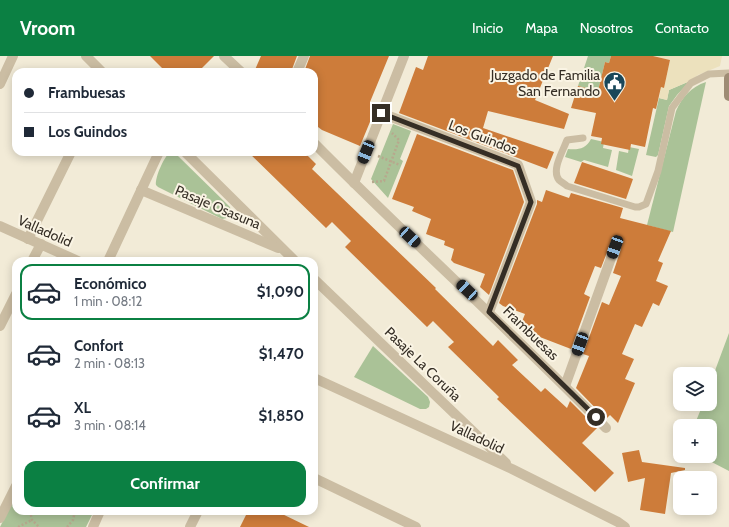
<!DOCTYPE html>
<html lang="es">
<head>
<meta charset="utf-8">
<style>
	:root { --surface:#fff; --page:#f2f2f3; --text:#1f2937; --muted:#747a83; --line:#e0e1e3; --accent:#0b8043 }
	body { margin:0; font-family:Cabin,sans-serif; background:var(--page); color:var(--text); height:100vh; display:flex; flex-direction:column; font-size:15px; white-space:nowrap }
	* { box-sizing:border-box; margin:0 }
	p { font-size:13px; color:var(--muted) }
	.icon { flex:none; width:22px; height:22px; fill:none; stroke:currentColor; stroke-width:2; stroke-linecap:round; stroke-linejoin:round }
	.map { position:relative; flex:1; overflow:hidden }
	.panel { position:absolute; left:12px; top:201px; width:306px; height:258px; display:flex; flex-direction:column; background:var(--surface); border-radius:12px; box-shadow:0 2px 10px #0003 }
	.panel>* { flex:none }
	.hud { position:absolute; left:12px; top:12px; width:306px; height:88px; border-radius:12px; box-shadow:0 2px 10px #0003; display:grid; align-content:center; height:88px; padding:0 12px; background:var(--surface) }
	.controls { position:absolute; left:673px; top:311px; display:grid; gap:8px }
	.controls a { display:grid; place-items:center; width:44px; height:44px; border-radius:8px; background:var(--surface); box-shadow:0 2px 10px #0003; font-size:20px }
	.end { position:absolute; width:18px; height:18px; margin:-9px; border:5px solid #352e25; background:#fff; box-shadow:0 0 0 2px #fff }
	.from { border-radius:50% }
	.car { position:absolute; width:12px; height:24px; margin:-12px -6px; border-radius:5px; box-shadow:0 0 3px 1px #0007; background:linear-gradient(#222 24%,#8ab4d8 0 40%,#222 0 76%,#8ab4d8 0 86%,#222 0) }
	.hud b { display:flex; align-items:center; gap:14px; height:38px; font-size:15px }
	.hud b+b { border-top:1px solid var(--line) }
	.hud i { width:10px; height:10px; background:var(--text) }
	ul { padding:7px 0 0; list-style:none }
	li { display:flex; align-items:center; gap:12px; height:56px; margin:0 8px 6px; padding:0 4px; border:2px solid transparent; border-radius:12px }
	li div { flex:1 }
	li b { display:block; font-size:15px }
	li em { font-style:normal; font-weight:800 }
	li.on { border-color:var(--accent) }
	li>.icon { width:36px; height:36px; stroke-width:1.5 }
	.button { display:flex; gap:8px; margin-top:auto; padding:8px 12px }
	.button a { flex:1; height:46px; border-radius:12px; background:var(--accent); color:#fff; font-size:16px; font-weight:800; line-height:46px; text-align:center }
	header { display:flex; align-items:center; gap:24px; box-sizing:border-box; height:56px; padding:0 20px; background:var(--accent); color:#fff }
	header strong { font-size:19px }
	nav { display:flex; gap:22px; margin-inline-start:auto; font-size:14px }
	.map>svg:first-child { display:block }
	.green { fill:#aac297 }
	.plaza { fill:#ece1bd }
	.building { fill:#cd7c3a }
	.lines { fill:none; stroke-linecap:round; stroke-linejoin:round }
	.path { stroke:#b7a88d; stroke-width:2.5; stroke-dasharray:2 2; stroke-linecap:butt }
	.lane { stroke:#cbbda3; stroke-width:7 }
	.street { stroke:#cbbda3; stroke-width:10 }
	.secondary { stroke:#9e8c74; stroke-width:10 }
	.route { stroke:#352e25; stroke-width:5 }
	.labels { text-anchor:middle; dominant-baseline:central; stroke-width:4; stroke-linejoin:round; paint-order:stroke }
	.poi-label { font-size:14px; fill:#352e25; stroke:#faf4e4; text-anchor:end }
	.street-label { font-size:14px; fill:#352e25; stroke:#faf4e4 }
</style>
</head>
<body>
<header>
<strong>Vroom</strong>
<nav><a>Inicio</a><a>Mapa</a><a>Nosotros</a><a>Contacto</a></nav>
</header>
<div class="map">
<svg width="729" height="471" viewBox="0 0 729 471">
	<rect width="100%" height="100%" fill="#f2ebd7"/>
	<g class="green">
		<path d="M588,0H611L609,7L605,6L598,35L578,30Z"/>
		<path d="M690,25L677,39L669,50L658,99L656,101L646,99L659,42L667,44L669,34Z"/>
		<path d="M706,26L673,176L647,169L676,55C682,41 691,31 706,26Z"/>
		<path d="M393,68L411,75L400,103L403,105L388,142L371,123Z"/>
		<path d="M591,83L604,86L603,92L612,94L608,111L584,104L581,106L565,101L568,93C578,94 586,93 591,83Z"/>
		<path d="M629,91L639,93L632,120L616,114L619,95L628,97Z"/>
		<path d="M170,96H174L177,99L230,151L231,156L227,162L222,163L158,131L156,129C155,121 164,101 170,96Z"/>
		<path d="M729,277V415L700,400H710V370H694L703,348H710V328Z"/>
		<path d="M373,290L428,341L430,346L429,351L426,353H420L354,321Z"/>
		<path d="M16,439V455H94L86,471H0Z"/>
	</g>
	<path class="plaza" d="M654,0H722L720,10L698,19L690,25L669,34L667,44L659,42L661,31L664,32L670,4Z"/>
	<g class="building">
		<path d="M150,0H214L198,16H166Z"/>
		<path d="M261,0H297L291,16H254Z"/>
		<path d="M310,0H389L370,46L377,49L360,90L322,74L314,68V16H304Z"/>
		<path d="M428,0H553L535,44L569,58L564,73L488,55L483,72L554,96L547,113L399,57L416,11L423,14Z"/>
		<path d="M611,0H653L670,4L664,32L661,31L656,53L653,52L645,91L631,88L630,94L601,88L602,82L591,80L596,57L571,52L578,30L598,35L605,6L609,7Z"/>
		<path d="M417,78L513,114L524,146L489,239L480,231L485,218L454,207L451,204L454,193L444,189L445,185L426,178L431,163L412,155L414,151L392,143Z"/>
		<path d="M248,96H304L316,108L312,113L436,232L435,233L493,290L498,284L518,304L512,309L541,336L545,332L567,352L570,345L597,372L582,387L614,417L595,436L497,343L499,341L448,291L454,286L433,265L427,271L345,191L351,185L332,166L326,172Z"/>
		<path d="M582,106L633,123L626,143L574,127Z"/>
		<path d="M546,134L569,142L571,137L623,152L620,162L671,175L658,205L663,207L656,225L668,230L659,250L653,247L642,271L635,268L622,298L634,303L625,323L635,327L618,367L610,359L606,363L576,332L589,300L583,298L602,246L609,249L621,220L613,217L621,193L620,187L614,185L611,186L601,212L595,210L584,238L590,241L571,293L519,273L525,258L503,250L499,247L537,148V144L542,146Z"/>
		<path d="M639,394L642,406L685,412V414L671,417L665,458L640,454L645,422L628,426L622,397Z"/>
		<path d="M248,455H276L309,471H240Z"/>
	</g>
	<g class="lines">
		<g class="path">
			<path d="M378,100L400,109"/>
			<path d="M372,126L384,125L399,84L392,77"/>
			<path d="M30,455L32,464L39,471"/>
			<path d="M18,471L32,464"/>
			<path d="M67,471L73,464L75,455"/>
		</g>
		<path class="lane" d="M583,82L567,84C563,95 551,114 559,124C561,126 565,128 567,130L635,151H639L646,148L658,115L672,52L691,27L709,18L729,17"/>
		<g class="street">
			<path d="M86,0L102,16"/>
			<path d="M224,0L241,16"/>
			<path d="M297,16L304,0"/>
			<path d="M0,28L13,0"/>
			<path d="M381,57L518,109L531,146L489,256"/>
			<path d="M314,87C410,184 511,275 606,372"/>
			<path d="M185,96L295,205"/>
			<path d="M354,127L404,0"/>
			<path d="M141,134L278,192"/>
			<path d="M0,170L78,205"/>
			<path d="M28,183L71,96"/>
			<path d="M32,205L41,188"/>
			<path d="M108,205L159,96"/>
			<path d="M314,223L506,407"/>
			<path d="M0,270L16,238"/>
			<path d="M314,322L512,413L618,466L625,471"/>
			<path d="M565,330L615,191"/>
			<path d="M314,422L416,471"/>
			<path d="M0,462L16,430"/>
			<path d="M93,471L100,455"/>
			<path d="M190,471L198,455"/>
		</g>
		<path class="secondary" d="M729,22V40"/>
	</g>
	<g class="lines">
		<path class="route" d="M381,57L518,110L531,146L489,256L596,361"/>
	</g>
	<defs>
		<symbol id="civic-pin" viewBox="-11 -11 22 30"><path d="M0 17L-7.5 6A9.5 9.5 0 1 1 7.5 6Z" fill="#194759" stroke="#faf4e4"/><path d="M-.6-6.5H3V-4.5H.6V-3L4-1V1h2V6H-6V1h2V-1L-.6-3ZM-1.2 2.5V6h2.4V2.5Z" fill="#fff"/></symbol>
	</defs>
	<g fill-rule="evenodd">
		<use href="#civic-pin" x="602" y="14" width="25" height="34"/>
	</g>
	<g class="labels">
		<g class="poi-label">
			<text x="600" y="19">Juzgado de Familia<tspan x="600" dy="16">San Fernando</tspan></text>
		</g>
		<g class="street-label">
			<text transform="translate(483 81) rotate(21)">Los Guindos</text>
			<text transform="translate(218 151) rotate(23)">Pasaje Osasuna</text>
			<text transform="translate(45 175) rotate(24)">Valladolid</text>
			<text transform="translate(531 277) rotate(44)">Frambuesas</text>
			<text transform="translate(423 308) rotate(44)">Pasaje La Coruña</text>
			<text transform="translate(477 381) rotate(25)">Valladolid</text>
		</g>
	</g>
</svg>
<div class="controls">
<a><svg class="icon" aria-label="layers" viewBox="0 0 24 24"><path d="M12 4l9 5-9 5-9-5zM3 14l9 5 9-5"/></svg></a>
<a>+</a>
<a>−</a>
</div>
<i class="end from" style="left:596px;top:361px"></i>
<i class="end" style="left:381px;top:57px"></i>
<i class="car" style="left:366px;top:96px;rotate:202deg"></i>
<i class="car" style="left:410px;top:181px;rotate:133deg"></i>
<i class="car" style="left:615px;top:191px;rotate:200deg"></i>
<i class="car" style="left:467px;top:234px;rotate:313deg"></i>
<i class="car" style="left:580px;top:288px;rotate:200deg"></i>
<div class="hud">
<b><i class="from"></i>Frambuesas</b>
<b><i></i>Los Guindos</b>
</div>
<section class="panel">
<ul>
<li class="on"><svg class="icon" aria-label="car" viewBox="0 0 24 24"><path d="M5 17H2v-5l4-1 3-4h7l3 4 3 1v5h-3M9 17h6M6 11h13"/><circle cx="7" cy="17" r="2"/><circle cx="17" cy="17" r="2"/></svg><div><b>Económico</b><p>1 min · 08:12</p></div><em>$1,090</em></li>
<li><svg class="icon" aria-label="car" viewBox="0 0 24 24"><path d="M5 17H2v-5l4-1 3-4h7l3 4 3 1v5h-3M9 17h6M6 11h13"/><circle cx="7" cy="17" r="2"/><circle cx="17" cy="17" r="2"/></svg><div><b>Confort</b><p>2 min · 08:13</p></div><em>$1,470</em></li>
<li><svg class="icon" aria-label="car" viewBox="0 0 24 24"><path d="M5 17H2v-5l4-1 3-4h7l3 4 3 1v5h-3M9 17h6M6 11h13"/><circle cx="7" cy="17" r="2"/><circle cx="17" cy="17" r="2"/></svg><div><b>XL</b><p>3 min · 08:14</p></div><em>$1,850</em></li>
</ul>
<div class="button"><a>Confirmar</a></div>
</section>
</div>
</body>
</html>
